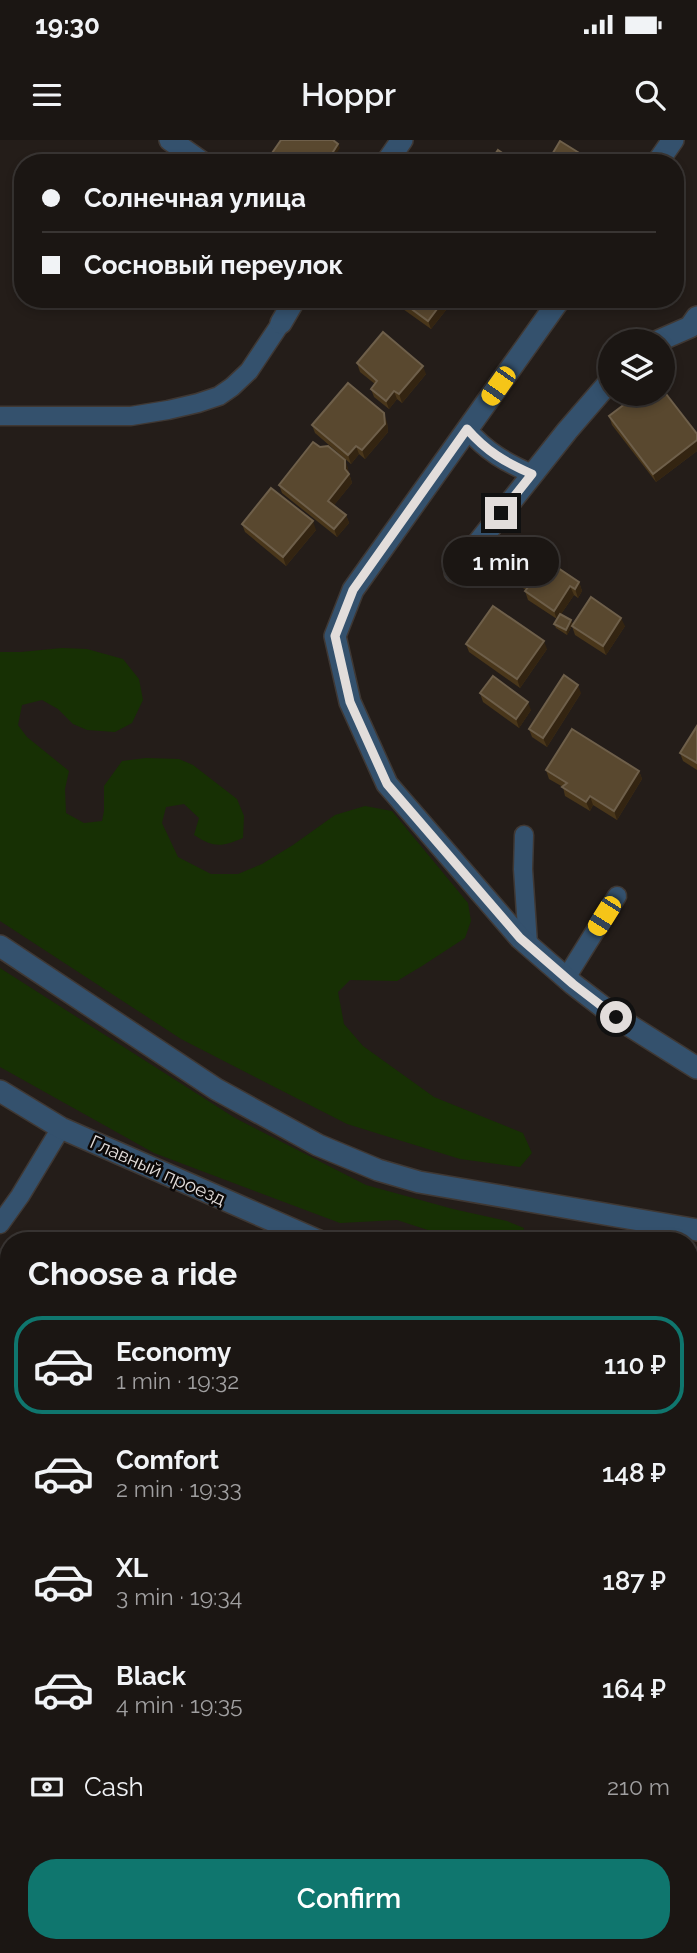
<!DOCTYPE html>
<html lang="en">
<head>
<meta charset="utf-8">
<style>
	:root { --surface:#1b1613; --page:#241f1c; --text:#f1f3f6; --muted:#a09fa0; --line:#393533; --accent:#0f766e }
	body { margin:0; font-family:Raleway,sans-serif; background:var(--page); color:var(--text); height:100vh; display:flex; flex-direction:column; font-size:26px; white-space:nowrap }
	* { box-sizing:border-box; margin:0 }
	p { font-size:23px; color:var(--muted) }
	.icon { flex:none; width:38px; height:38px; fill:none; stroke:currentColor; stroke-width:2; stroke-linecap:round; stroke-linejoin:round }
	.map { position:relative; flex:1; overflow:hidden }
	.panel { position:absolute; left:0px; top:1092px; width:698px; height:721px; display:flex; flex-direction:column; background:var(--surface); border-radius:28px 28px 0 0; box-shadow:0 4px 10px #0003,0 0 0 2px var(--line) }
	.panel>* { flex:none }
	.hud { position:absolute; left:14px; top:14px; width:670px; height:154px; border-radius:28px; box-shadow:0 4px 10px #0003,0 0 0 2px var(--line); display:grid; align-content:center; height:154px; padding:0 28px; background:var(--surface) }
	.tools { position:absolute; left:598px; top:189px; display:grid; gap:14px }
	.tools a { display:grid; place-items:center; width:77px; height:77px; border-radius:50%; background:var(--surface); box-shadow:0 4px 10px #0003,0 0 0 2px var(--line); font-size:35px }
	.end { position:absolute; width:32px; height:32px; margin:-16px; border:9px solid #e2dddb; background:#111; box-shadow:0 0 0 4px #111 }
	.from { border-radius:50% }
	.bubble { position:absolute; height:49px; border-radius:24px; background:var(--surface); box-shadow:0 4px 10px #0003,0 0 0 2px var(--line); font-size:23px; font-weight:600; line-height:49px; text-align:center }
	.car { position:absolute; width:21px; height:42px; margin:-21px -10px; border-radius:9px; box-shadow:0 0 5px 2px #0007; background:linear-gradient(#f5c518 24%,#345 0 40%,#f5c518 0 76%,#345 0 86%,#f5c518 0) }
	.hud b { display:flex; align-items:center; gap:24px; height:66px; font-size:26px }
	.hud b+b { border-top:2px solid var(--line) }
	.hud i { width:18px; height:18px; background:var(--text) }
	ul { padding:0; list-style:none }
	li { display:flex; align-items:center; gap:21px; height:98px; margin:0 14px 10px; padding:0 14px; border:4px solid transparent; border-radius:28px }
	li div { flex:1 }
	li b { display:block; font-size:26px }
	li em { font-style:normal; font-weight:600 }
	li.on { border-color:var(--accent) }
	li>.icon { width:63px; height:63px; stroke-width:1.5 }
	h2 { padding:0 28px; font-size:32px; line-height:84px }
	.pay { display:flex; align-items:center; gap:18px; height:77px; padding:0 28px; font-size:26px }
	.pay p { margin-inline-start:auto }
	.action { display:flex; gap:14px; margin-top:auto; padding:14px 28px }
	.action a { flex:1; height:80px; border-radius:28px; background:var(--accent); color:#fff; font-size:28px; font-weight:600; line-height:80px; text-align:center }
	.status { display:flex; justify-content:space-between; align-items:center; height:49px; padding:0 35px; background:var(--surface); direction:ltr }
	.status svg { height:19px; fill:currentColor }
	header { display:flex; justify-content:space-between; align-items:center; height:91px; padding:0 28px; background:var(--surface); font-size:32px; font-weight:600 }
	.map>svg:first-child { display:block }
	.green { fill:#173004 }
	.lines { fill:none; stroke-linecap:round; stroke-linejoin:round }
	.lane-casing { stroke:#3f3834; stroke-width:21 }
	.street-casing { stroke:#3f3834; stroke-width:24 }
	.lane { stroke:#34516d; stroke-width:18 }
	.street { stroke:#34516d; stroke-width:21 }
	.wall { fill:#49361a }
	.shaded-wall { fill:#332411 }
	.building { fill:#59482f; stroke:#6e5f4a; stroke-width:2 }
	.route { stroke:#e2dddb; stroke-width:9 }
	.labels { text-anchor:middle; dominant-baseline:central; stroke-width:5; stroke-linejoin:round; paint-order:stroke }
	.street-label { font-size:19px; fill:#e2dddb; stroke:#0b0807 }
</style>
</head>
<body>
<div class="status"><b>19:30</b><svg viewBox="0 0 49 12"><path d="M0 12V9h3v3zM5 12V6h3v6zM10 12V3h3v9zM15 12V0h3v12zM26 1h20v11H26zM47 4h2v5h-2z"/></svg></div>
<header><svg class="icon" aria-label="menu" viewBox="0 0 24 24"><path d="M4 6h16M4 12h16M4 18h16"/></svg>Hoppr<svg class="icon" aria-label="search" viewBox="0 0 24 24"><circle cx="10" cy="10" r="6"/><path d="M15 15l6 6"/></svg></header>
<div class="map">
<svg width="697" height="1813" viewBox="0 0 697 1813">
	<rect width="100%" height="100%" fill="#241d19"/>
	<g class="green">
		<path d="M62,508L87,509L123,519L139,539L143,560L132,583L115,592L87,590L73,584L58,569L42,560L22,565L18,585L27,597L69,631L65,649L66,673L84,683L102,681L104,671V646L122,621L146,618L179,619L193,625L237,659L244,676L243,698C222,707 214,708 194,695L199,678L184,664L166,667L162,683L178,717L211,734H238L262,724L293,705L335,675L365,666L392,671L468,763L471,781L465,798L422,826L397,841L350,840L338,852L344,884L363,906L434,957L523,993L532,1013L520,1027L460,1019L347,984L181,899L0,781V512H21Z"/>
		<path d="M0,828L235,978L366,1045L453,1069L507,1081L524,1088L520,1101H444L437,1093L397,1080L340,1083L154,1013L0,927Z"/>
	</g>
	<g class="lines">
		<defs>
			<g id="lane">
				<path d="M0,276H131L168,270L198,263L219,256L232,247L249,231L281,183"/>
				<path d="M467,289C487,312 505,322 532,334"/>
				<path d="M524,695L523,729L528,804"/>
				<path d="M566,838L617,756"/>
				<path d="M0,1084L20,1056L61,988"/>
				<path d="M0,1724H9"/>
			</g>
			<g id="street">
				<path d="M170,0L203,23"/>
				<path d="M386,23L402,0"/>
				<path d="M657,23L673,0"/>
				<path d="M560,159L353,450L335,496L350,562L387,644L520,798L573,844L616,877L697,928"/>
				<path d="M281,183L295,159"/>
				<path d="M658,201L690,187L697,177"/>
				<path d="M455,432L567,291L611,240"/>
				<path d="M0,806L216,949L318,1005L378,1030L419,1042L697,1090"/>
				<path d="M0,951L61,988L319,1101"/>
				<path d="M690,1132L697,1129"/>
				<path d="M690,1477L697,1468"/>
				<path d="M0,1756L9,1744"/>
				<path d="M420,1813L427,1804"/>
			</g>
		</defs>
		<use href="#lane" class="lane-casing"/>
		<use href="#street" class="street-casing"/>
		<use href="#lane" class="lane"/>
		<use href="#street" class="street"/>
	</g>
	<g class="wall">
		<path d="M389,159H445L443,162L446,170L431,189Z"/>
		<path d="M357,223L426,234L402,263L397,259L389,269L374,257L371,249L375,244L360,232Z"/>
		<path d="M641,262L697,294V311L656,342L612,285L609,276Z"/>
		<path d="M387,282L388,292L365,319L359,314L351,324L315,293L312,285Z"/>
		<path d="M320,307L345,320L352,343L334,365L346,375L349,383L337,397L282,353L279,345Z"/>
		<path d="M242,384L316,390L286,426L245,392Z"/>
		<path d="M497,424L543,425L579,442L582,451L578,458L574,455L561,474L573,484L567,495L556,488L554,484L557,479L528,460L525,451L526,450L500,433Z"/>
		<path d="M572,486H625L606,515L575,495Z"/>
		<path d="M466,504L547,509L520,548L469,512Z"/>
		<path d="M480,553L531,570L519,588L483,562Z"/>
		<path d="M581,553L547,607L532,597L529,589Z"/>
		<path d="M697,586V630L683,621L680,613Z"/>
		<path d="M546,630L639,631L642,639L617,680L593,665L590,671L565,656L563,647L549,639Z"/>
		<path d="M9,1125V1194L0,1187V1132Z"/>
		<path d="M697,1302V1370L690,1364V1305L691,1306Z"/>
		<path d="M9,1450V1468L6,1466L3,1457Z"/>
		<path d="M9,1633V1695L7,1698L0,1692V1645Z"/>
		<path d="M204,1804H240L233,1813H215Z"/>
	</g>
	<g class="shaded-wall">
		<path d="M338,4L340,8L330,23H326Z"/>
		<path d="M438,159H445L443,162L446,170L431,189L428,181Z"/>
		<path d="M423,226L426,234L402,263L399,254Z"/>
		<path d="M394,251L397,259L389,269L386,261Z"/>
		<path d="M384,273L387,282L388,292L365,319L362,310Z"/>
		<path d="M697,300V311L656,342L653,334Z"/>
		<path d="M356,306L359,314L351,324L348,315Z"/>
		<path d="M345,320L348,328V335L349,334L352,343L331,369L328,361L345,329Z"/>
		<path d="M346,375L349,383L337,397L334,389Z"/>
		<path d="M313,381L316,390L286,426L283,417Z"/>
		<path d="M579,442L582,451L578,458L575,449Z"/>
		<path d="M570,446L574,455L557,480L554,471Z"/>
		<path d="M621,478L625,486L606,515L603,506Z"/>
		<path d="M571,480L573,484L567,495L566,490Z"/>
		<path d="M544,501L547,509L520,548L517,539Z"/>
		<path d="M578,545L581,553L547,607L543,598Z"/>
		<path d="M528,562L531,570L519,588L516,579Z"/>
		<path d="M639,631L642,639L617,680L614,671Z"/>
		<path d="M590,656L593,665L590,671L586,662Z"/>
		<path d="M7,1204L9,1208V1215L0,1226V1213Z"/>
		<path d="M697,1358V1370L694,1362Z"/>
		<path d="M3,1608L6,1616L0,1624V1611Z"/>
		<path d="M9,1682V1695L7,1698L4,1689Z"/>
		<path d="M230,1804H240L233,1813H223Z"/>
	</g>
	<g class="building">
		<path d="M281,0H333L338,4L326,23H280L270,16Z"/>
		<path d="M560,1L589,19L587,23H547Z"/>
		<path d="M498,10L517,23H489Z"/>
		<path d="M398,159H440L443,161L428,181Z"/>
		<path d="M383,192L423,226L399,254L394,251L386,261L371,249L377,241L357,223Z"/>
		<path d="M348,243L384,273L385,284L362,310L356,306L348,315L312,285Z"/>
		<path d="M663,250L697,294V300L653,334L609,276L638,254L641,262L652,254H663Z"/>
		<path d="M313,302L320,307L328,306L345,320V329L349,334L328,361L346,375L334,389L279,345Z"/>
		<path d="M271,348L313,381L283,417L242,384Z"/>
		<path d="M510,404L543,425L546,420L579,442L575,449L570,446L554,471L525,451L529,446L497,424Z"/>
		<path d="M591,457L621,478L603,506L572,486Z"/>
		<path d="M493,466L544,501L517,539L466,504Z"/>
		<path d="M560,474L571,480L566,490L554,484Z"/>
		<path d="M564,535L578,545L543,598L529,589Z"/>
		<path d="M493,536L528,562L516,579L480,553Z"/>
		<path d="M697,586V623L680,613Z"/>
		<path d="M572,589L639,631L614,671L590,656L586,662L562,647L567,643L546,630Z"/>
		<path d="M7,1124L9,1125V1188L0,1181V1132Z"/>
		<path d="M0,1198L7,1204L0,1213Z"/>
		<path d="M695,1300L697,1302V1358L694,1362L690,1358V1305L691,1306Z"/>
		<path d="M9,1450V1462L3,1457Z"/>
		<path d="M9,1633V1682L4,1689L0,1686V1645Z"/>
		<path d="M212,1804H230L223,1813Z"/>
	</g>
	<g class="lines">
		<path class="route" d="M501,373L532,334C505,322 487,312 467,289L353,450L335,496L350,562L387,644L520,798L573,844L616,877"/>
	</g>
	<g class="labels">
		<g class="street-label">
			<text transform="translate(158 1030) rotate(24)">Главный проезд</text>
		</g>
	</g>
</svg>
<div class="tools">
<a><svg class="icon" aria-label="layers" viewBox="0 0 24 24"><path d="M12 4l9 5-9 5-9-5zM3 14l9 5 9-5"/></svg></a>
</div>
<i class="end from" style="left:616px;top:877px"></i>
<i class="end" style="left:501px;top:373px"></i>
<div class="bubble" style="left:443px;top:397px;width:116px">1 min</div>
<i class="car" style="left:498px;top:246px;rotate:215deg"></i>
<i class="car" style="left:604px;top:776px;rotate:212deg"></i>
<div class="hud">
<b><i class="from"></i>Солнечная улица</b>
<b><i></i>Сосновый переулок</b>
</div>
<section class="panel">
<h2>Choose a ride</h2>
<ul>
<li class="on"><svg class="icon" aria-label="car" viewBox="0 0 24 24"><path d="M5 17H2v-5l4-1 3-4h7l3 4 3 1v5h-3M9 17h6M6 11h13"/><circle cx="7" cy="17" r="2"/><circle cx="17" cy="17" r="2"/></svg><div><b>Economy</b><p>1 min · 19:32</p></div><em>110 ₽</em></li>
<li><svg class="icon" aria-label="car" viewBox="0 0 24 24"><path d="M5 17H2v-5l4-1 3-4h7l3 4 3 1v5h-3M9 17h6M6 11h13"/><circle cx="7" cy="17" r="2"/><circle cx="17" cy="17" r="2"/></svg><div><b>Comfort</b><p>2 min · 19:33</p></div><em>148 ₽</em></li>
<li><svg class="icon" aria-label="car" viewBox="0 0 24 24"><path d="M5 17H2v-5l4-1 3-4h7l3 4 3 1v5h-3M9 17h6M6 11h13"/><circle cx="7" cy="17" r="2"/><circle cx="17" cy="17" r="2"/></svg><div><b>XL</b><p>3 min · 19:34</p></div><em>187 ₽</em></li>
<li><svg class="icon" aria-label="car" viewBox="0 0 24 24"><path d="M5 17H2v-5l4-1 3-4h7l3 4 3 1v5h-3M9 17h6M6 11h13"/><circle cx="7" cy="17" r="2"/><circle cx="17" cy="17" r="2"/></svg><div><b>Black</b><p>4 min · 19:35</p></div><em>164 ₽</em></li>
</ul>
<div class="pay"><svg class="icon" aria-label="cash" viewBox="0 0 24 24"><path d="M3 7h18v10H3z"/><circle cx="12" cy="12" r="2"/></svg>Cash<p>210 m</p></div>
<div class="action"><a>Confirm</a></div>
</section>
</div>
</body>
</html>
